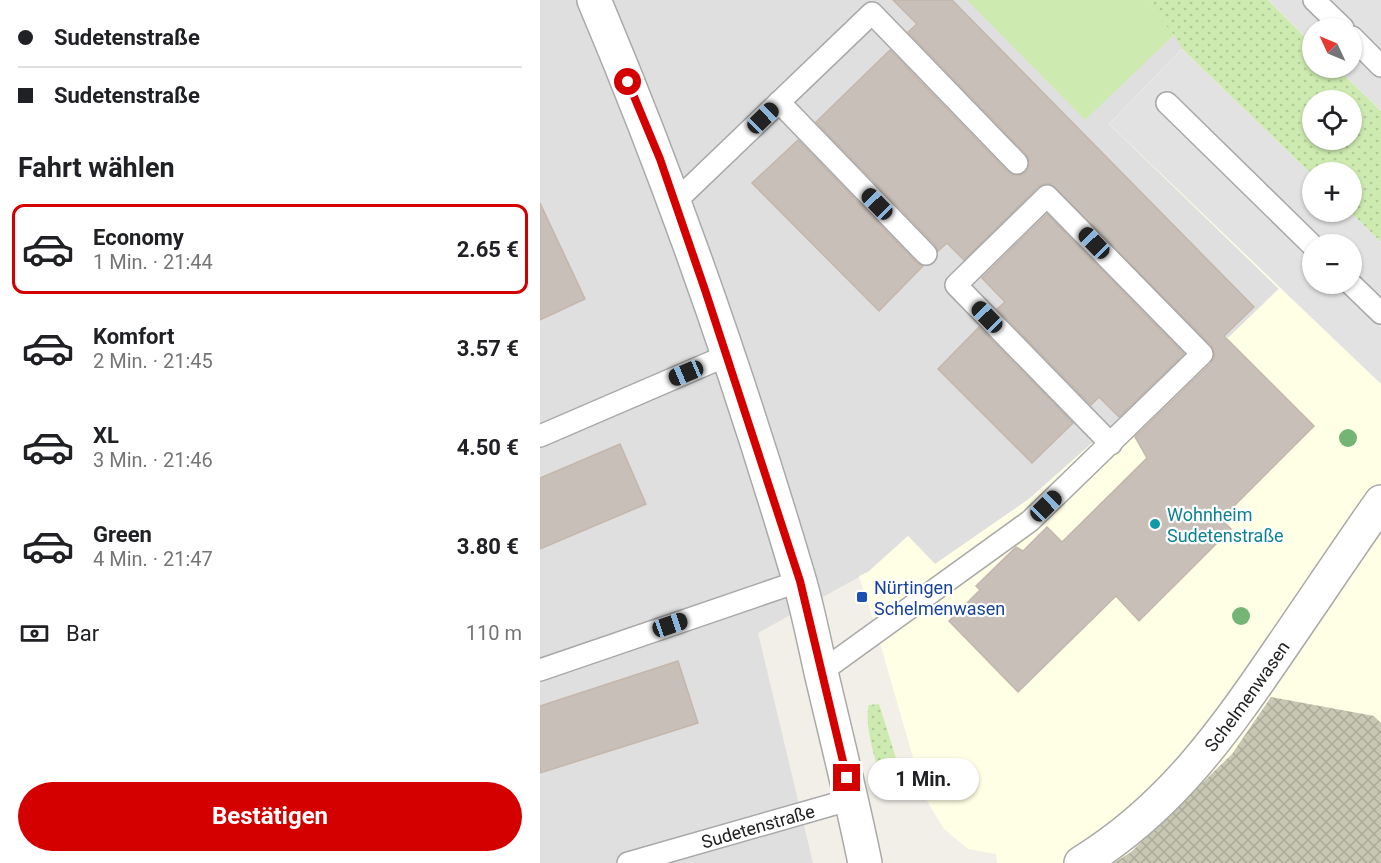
<!DOCTYPE html>
<html lang="de">
<head>
<meta charset="utf-8">
<style>
	:root { --surface:#fff; --page:#f6f6f6; --text:#202124; --muted:#757577; --line:#e0e0e0; --accent:#d40000 }
	body { margin:0; font-family:Roboto,sans-serif; background:var(--page); color:var(--text); height:100vh; display:flex; flex-direction:column; font-size:22px; white-space:nowrap }
	* { box-sizing:border-box; margin:0 }
	p { font-size:20px; color:var(--muted) }
	.icon { flex:none; width:33px; height:33px; fill:none; stroke:currentColor; stroke-width:2; stroke-linecap:round; stroke-linejoin:round }
	.map { position:relative; flex:1; overflow:hidden }
	.side { display:flex; flex-direction:column; background:var(--surface); width:540px }
	.side>* { flex:none }
	.hud { display:grid; align-content:center; height:132px; padding:0 18px; background:var(--surface) }
	.needle { width:39px; rotate:314deg }
	.buttons { position:absolute; left:762px; top:18px; display:grid; gap:12px }
	.buttons a { display:grid; place-items:center; width:60px; height:60px; border-radius:50%; background:var(--surface); box-shadow:0 2px 4px #0004; font-size:30px }
	.end { position:absolute; width:27px; height:27px; margin:-14px; border:8px solid #d40000; background:#fff; box-shadow:0 0 0 3px #fff }
	.from { border-radius:50% }
	.bubble { position:absolute; height:42px; border-radius:21px; background:var(--surface); box-shadow:0 2px 4px #0004; font-size:20px; font-weight:700; line-height:42px; text-align:center }
	.car { position:absolute; width:18px; height:36px; margin:-18px -9px; border-radius:8px; box-shadow:0 0 4px 2px #0007; background:linear-gradient(#222 24%,#8ab4d8 0 40%,#222 0 76%,#8ab4d8 0 86%,#222 0) }
	.hud b { display:flex; align-items:center; gap:21px; height:57px; font-size:22px }
	.hud b+b { border-top:2px solid var(--line) }
	.hud i { width:15px; height:15px; background:var(--text) }
	ul { padding:0; list-style:none }
	li { display:flex; align-items:center; gap:18px; height:90px; margin:0 12px 9px; padding:0 6px; border:3px solid transparent; border-radius:12px }
	li div { flex:1 }
	li b { display:block; font-size:22px }
	li em { font-style:normal; font-weight:700 }
	li.selected { border-color:var(--accent) }
	li>.icon { width:54px; height:54px; stroke-width:1.5 }
	h2 { padding:0 18px; font-size:27px; line-height:72px }
	.pay { display:flex; align-items:center; gap:15px; height:66px; padding:0 18px; font-size:22px }
	.pay p { margin-inline-start:auto }
	.primary-button { display:flex; gap:12px; margin-top:auto; padding:12px 18px }
	.primary-button a { flex:1; height:69px; border-radius:36px; background:var(--accent); color:#fff; font-size:24px; font-weight:700; line-height:69px; text-align:center }
	main { display:flex; flex:1; min-height:0 }
	.map>svg:first-child { display:block }
	.residential { fill:#e0dfdf }
	.education { fill:#ffffe5; fill-rule:evenodd }
	.construction { fill:url(#construction-cross-hatch) }
	.grass { fill:url(#grass-dots); fill-rule:evenodd }
	.garden { fill:#cdebb0 }
	.parking { fill:#e2e2e2; fill-rule:evenodd }
	.building { fill:#c7bfb8; stroke:#c4b6ab; stroke-width:1.5 }
	.lines { fill:none; stroke-linecap:round; stroke-linejoin:round }
	.lane-casing { stroke:#a9a9a9; stroke-width:24 }
	.street-casing { stroke:#a9a9a9; stroke-width:36 }
	.lane { stroke:#fff; stroke-width:21 }
	.street { stroke:#fff; stroke-width:33 }
	.tree { fill:#74b475 }
	.route { stroke:#d40000; stroke-width:8 }
	.culture-dot { fill:#0f9aa8; stroke:#fff; stroke-width:2 }
	.transit-dot { fill:#1a4fb4; stroke:#fff; stroke-width:2 }
	.labels { text-anchor:middle; dominant-baseline:central; stroke-width:4.5; stroke-linejoin:round; paint-order:stroke }
	.culture-label { font-size:18px; fill:#0d838f; stroke:#fff; text-anchor:start }
	.transit-label { font-size:18px; fill:#164399; stroke:#fff; text-anchor:start }
	.street-label { font-size:18px; fill:#222; stroke:#fff }
</style>
</head>
<body>
<main>
<section class="side">
<div class="hud">
<b><i class="from"></i>Sudetenstraße</b>
<b><i></i>Sudetenstraße</b>
</div>
<h2>Fahrt wählen</h2>
<ul>
<li class="selected"><svg class="icon" aria-label="car" viewBox="0 0 24 24"><path d="M5 17H2v-5l4-1 3-4h7l3 4 3 1v5h-3M9 17h6M6 11h13"/><circle cx="7" cy="17" r="2"/><circle cx="17" cy="17" r="2"/></svg><div><b>Economy</b><p>1 Min. · 21:44</p></div><em>2.65 €</em></li>
<li><svg class="icon" aria-label="car" viewBox="0 0 24 24"><path d="M5 17H2v-5l4-1 3-4h7l3 4 3 1v5h-3M9 17h6M6 11h13"/><circle cx="7" cy="17" r="2"/><circle cx="17" cy="17" r="2"/></svg><div><b>Komfort</b><p>2 Min. · 21:45</p></div><em>3.57 €</em></li>
<li><svg class="icon" aria-label="car" viewBox="0 0 24 24"><path d="M5 17H2v-5l4-1 3-4h7l3 4 3 1v5h-3M9 17h6M6 11h13"/><circle cx="7" cy="17" r="2"/><circle cx="17" cy="17" r="2"/></svg><div><b>XL</b><p>3 Min. · 21:46</p></div><em>4.50 €</em></li>
<li><svg class="icon" aria-label="car" viewBox="0 0 24 24"><path d="M5 17H2v-5l4-1 3-4h7l3 4 3 1v5h-3M9 17h6M6 11h13"/><circle cx="7" cy="17" r="2"/><circle cx="17" cy="17" r="2"/></svg><div><b>Green</b><p>4 Min. · 21:47</p></div><em>3.80 €</em></li>
</ul>
<div class="pay"><svg class="icon" aria-label="cash" viewBox="0 0 24 24"><path d="M3 7h18v10H3z"/><circle cx="12" cy="12" r="2"/></svg>Bar<p>110 m</p></div>
<div class="primary-button"><a>Bestätigen</a></div>
</section>
<div class="map">
<svg width="841" height="863" viewBox="0 0 841 863">
	<defs>
		<pattern id="construction-cross-hatch" width="8" height="8" patternUnits="userSpaceOnUse" patternTransform="scale(1.5)"><rect width="8" height="8" fill="#c7c7b4"/><path d="M0 0l8 8M0 8l8-8" fill="none" stroke="#abab9a"/></pattern>
		<pattern id="grass-dots" width="8" height="8" patternUnits="userSpaceOnUse" patternTransform="scale(1.5)"><rect width="8" height="8" fill="#cdebb0"/><path d="M2 2h.1M6 6h.1" fill="none" stroke="#b0c997" stroke-width="1.8" stroke-linecap="round"/></pattern>
	</defs>
	<rect width="100%" height="100%" fill="#f2efe9"/>
	<path class="residential" d="M0,0H693L642,49L569,124L739,288L689,337L666,342L489,499L395,564L368,536L328,572L218,633L273,863H0Z"/>
	<path class="education" d="M693,0H841V863H457L456,854L428,849L404,829L384,796L334,622L319,576L328,572L368,536L395,564L489,499L666,342L689,337L739,289L569,124L642,49ZM772,28H812V68H772ZM772,100H812V140H772ZM772,172H812V212H772ZM772,244H812V284H772Z"/>
	<path class="construction" d="M731,697L834,716L841,723V863H574L591,852L692,754Z"/>
	<g class="grass">
		<path d="M604,0H728L772,44V68H797L841,111V242L810,212H812V172H772V175L642,49L634,35ZM772,100H812V140H772Z"/>
		<path d="M339,704L361,774L357,787L352,793L346,791C338,771 323,725 329,705Z"/>
	</g>
	<path class="garden" d="M427,0H604L634,35L545,120Z"/>
	<g class="parking">
		<path d="M728,0H841V111L797,68H812V28H772V44Z"/>
		<path d="M642,49L772,175V212H810L841,242V384L569,124ZM772,244H812V284H772Z"/>
	</g>
	<g class="building">
		<path d="M353,0H412L534,124L714,307L684,336L774,426L681,519L691,529L599,621L576,596L478,692L409,621L440,590L436,586L476,547L483,551L507,527L522,542L607,458L595,437L671,363L674,358V351L671,345L511,184H504L498,187L424,260L407,243L398,251L395,245L276,122L350,50L468,172L473,175H480L486,172L489,160L486,154L368,32L377,24Z"/>
		<path d="M258,140L377,263L383,266L339,311L212,183Z"/>
		<path d="M0,203L45,299L0,320Z"/>
		<path d="M507,214L644,354L579,417L559,397L551,405L457,309L465,302L442,278Z"/>
		<path d="M439,327L533,423L492,463L398,369Z"/>
		<path d="M80,444L106,504L0,549V478Z"/>
		<path d="M138,661L158,723L0,773V706Z"/>
	</g>
	<g class="lines">
		<defs>
			<g id="lane">
				<path d="M774,0L803,28"/>
				<path d="M812,37L841,66"/>
				<path d="M239,102L386,254"/>
				<path d="M627,103L772,245"/>
				<path d="M135,202L332,13L477,163"/>
				<path d="M811,284L841,313"/>
				<path d="M0,436L188,355"/>
				<path d="M0,670L260,581"/>
				<path d="M281,672L490,521L662,354L507,196L416,285L571,444"/>
				<path id="s1" d="M88,863L312,799"/>
			</g>
			<g id="street">
				<path d="M54,0C134,189 201,383 259,579C268,610 274,641 281,672C296,736 312,799 325,863"/>
				<path id="s2" d="M541,863C631,808 685,730 743,645C776,597 808,549 841,502"/>
			</g>
		</defs>
		<use href="#lane" class="lane-casing"/>
		<use href="#street" class="street-casing"/>
		<use href="#lane" class="lane"/>
		<use href="#street" class="street"/>
	</g>
	<g class="tree">
		<circle cx="808" cy="438" r="9"/>
		<circle cx="701" cy="616" r="9"/>
	</g>
	<g class="lines">
		<path class="route" d="M88,82L120,159L165,290L260,581L307,778"/>
	</g>
	<circle class="culture-dot" cx="615" cy="524" r="6"/>
	<rect class="transit-dot" x="316" y="591" width="12" height="12" rx="3"/>
	<g class="labels">
		<g class="culture-label">
			<text x="627" y="514">Wohnheim<tspan x="627" dy="21">Sudetenstraße</tspan></text>
		</g>
		<g class="transit-label">
			<text x="334" y="587">Nürtingen<tspan x="334" dy="21">Schelmenwasen</tspan></text>
		</g>
		<g class="street-label">
			<text stroke="none"><textPath href="#s2" startOffset="237">Schelmenwasen</textPath></text>
			<text stroke="none"><textPath href="#s1" startOffset="135">Sudetenstraße</textPath></text>
		</g>
	</g>
</svg>
<div class="buttons">
<a><svg class="needle" viewBox="-14 -14 28 28"><path d="M0-13l5 13h-10z" fill="#e53935"/><path d="M0 13l5-13h-10z" fill="#757577"/></svg></a>
<a><svg class="icon" aria-label="locate" viewBox="0 0 24 24"><circle cx="12" cy="12" r="6"/><path d="M12 2v4M12 18v4M2 12h4M18 12h4"/></svg></a>
<a>+</a>
<a>−</a>
</div>
<i class="end from" style="left:88px;top:82px"></i>
<i class="end" style="left:307px;top:778px"></i>
<div class="bubble" style="left:328px;top:758px;width:111px">1 Min.</div>
<i class="car" style="left:223px;top:118px;rotate:46deg"></i>
<i class="car" style="left:337px;top:204px;rotate:316deg"></i>
<i class="car" style="left:554px;top:243px;rotate:316deg"></i>
<i class="car" style="left:447px;top:317px;rotate:316deg"></i>
<i class="car" style="left:146px;top:373px;rotate:247deg"></i>
<i class="car" style="left:506px;top:506px;rotate:46deg"></i>
<i class="car" style="left:130px;top:625px;rotate:71deg"></i>
</div>
</main>
</body>
</html>
